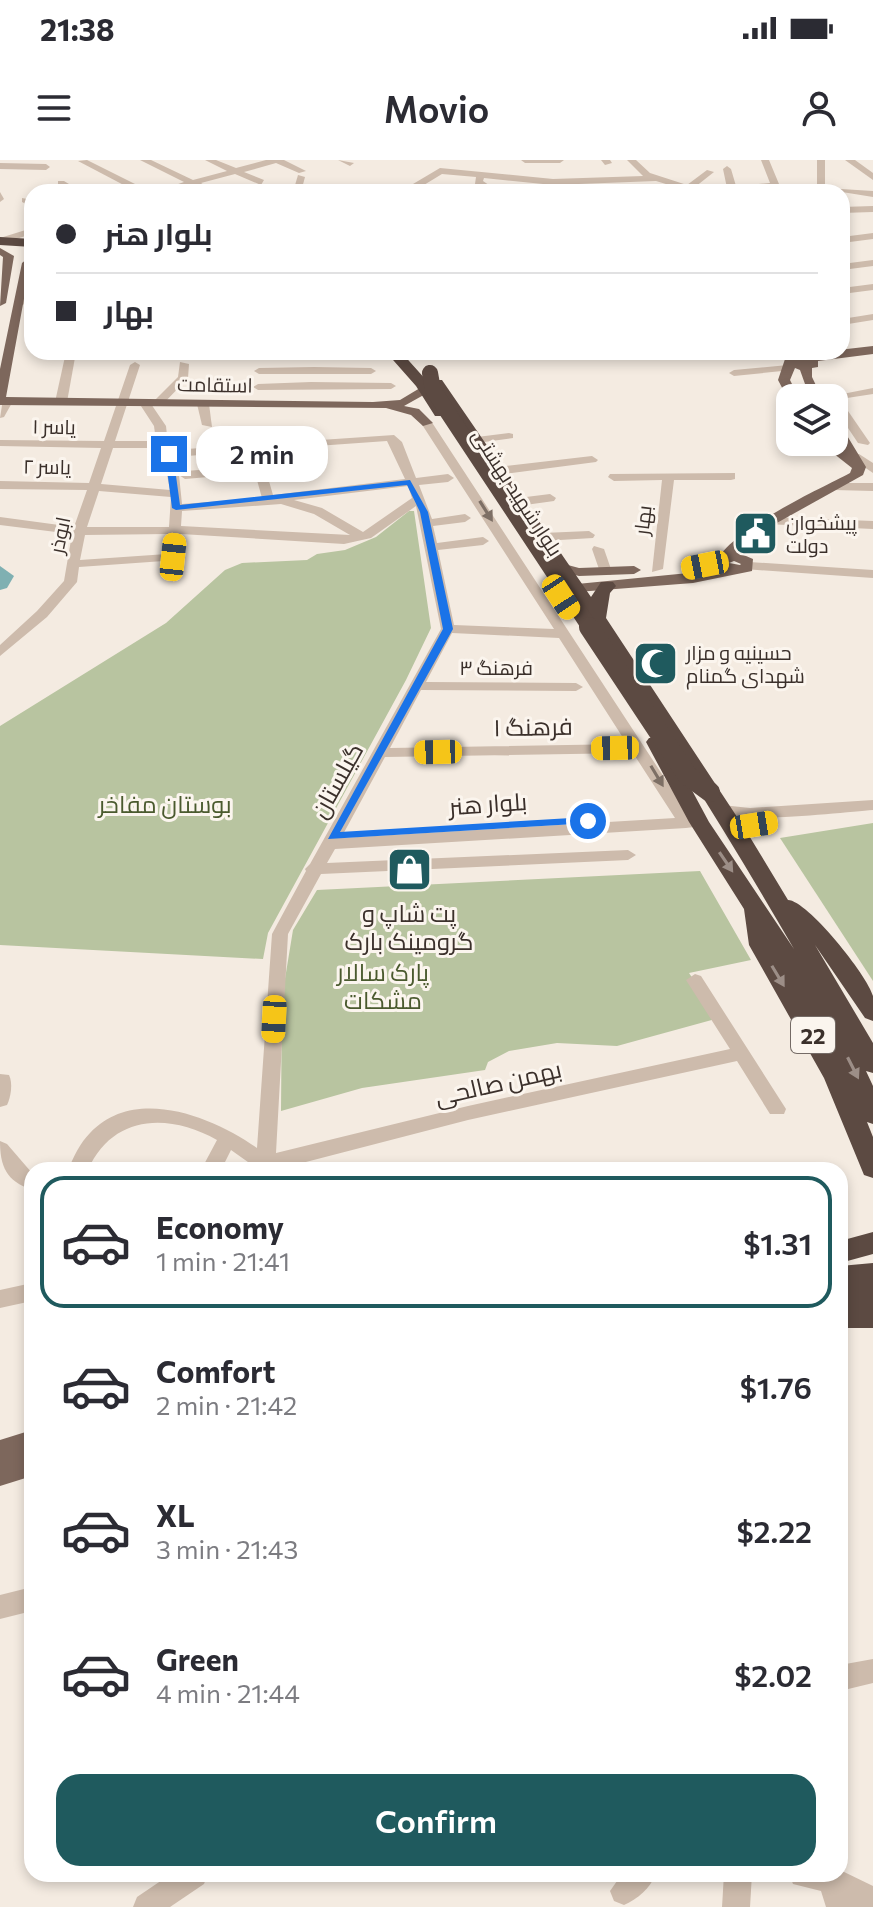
<!DOCTYPE html>
<html lang="en">
<head>
<meta charset="utf-8">
<style>
	:root { --surface:#fff; --page:#f2f2f3; --text:#2b2b33; --muted:#7c7c81; --line:#e1e1e2; --accent:#1f5a5e }
	body { margin:0; font-family:Commissioner,Cairo,sans-serif; background:var(--page); color:var(--text); height:100vh; display:flex; flex-direction:column; font-size:30px; white-space:nowrap }
	* { box-sizing:border-box; margin:0 }
	p { font-size:26px; color:var(--muted) }
	.icon { flex:none; width:44px; height:44px; fill:none; stroke:currentColor; stroke-width:2; stroke-linecap:round; stroke-linejoin:round }
	.map { position:relative; flex:1; overflow:hidden }
	.details { position:absolute; left:24px; top:1002px; width:824px; height:720px; display:flex; flex-direction:column; background:var(--surface); border-radius:24px; box-shadow:0 4px 12px #0003 }
	.details>* { flex:none }
	.top-card { position:absolute; left:24px; top:24px; width:826px; height:176px; border-radius:24px; box-shadow:0 4px 12px #0003; display:grid; align-content:center; height:176px; padding:0 32px; background:var(--surface) }
	.tools { position:absolute; left:776px; top:224px; display:grid; gap:16px }
	.tools a { display:grid; place-items:center; width:72px; height:72px; border-radius:16px; background:var(--surface); box-shadow:0 4px 12px #0003; font-size:40px }
	.end { position:absolute; width:36px; height:36px; margin:-18px; border:10px solid #1a73e8; background:#fff; box-shadow:0 0 0 4px #fff }
	.from { border-radius:50% }
	.bubble { position:absolute; height:56px; border-radius:24px; background:var(--surface); box-shadow:0 4px 12px #0003; font-size:26px; font-weight:600; line-height:56px; text-align:center }
	.car { position:absolute; width:24px; height:48px; margin:-24px -12px; border-radius:10px; box-shadow:0 0 6px 2px #0007; background:linear-gradient(#f5c518 24%,#345 0 40%,#f5c518 0 76%,#345 0 86%,#f5c518 0) }
	.top-card b { display:flex; align-items:center; gap:28px; height:76px; font-size:30px }
	.top-card b+b { border-top:2px solid var(--line) }
	.top-card i { width:20px; height:20px; background:var(--text) }
	ul { padding:14px 0 0; list-style:none }
	li { display:flex; align-items:center; gap:24px; height:132px; margin:0 16px 12px; padding:0 16px; border:4px solid transparent; border-radius:24px }
	li div { flex:1 }
	li b { display:block; font-size:30px }
	li em { font-style:normal; font-weight:600 }
	li.current { border-color:var(--accent) }
	li>.icon { width:72px; height:72px; stroke-width:1.5 }
	.cta { display:flex; gap:16px; margin-top:auto; padding:16px 32px }
	.cta a { flex:1; height:92px; border-radius:24px; background:var(--accent); color:#fff; font-size:32px; font-weight:600; line-height:92px; text-align:center }
	.status { display:flex; justify-content:space-between; align-items:center; height:56px; padding:0 40px; background:var(--surface); direction:ltr }
	.status svg { height:22px; fill:currentColor }
	header { display:flex; justify-content:space-between; align-items:center; height:104px; padding:0 32px; background:var(--surface); font-size:36px; font-weight:600 }
	.map>svg:first-child { display:block }
	.green { fill:#b8c4a0 }
	.lines { fill:none; stroke-linecap:round; stroke-linejoin:round }
	.river { fill:#7fb0b2; fill-rule:evenodd }
	.minor { fill:#cdbbac; fill-rule:evenodd }
	.major { fill:#7d675c; fill-rule:evenodd }
	.highway { fill:#5c4a42; fill-rule:evenodd }
	.highway-bridge-far1 { stroke:#5c4a42; stroke-width:16 }
	.highway-bridge { stroke:#5c4a42; stroke-width:20 }
	.oneway { fill:#7d6f65 }
	.oneway2 { fill:#9c8e87 }
	.route { fill:#1a73e8 }
	.labels { text-anchor:middle; dominant-baseline:central; stroke-width:6; stroke-linejoin:round; paint-order:stroke }
	.far-street-label { font-size:20px; fill:#3b302b; stroke:#fbf5ee }
	.far-poi-label { font-size:20px; fill:#3b302b; stroke:#fbf5ee; text-anchor:start }
	.shield { fill:#fbf5ee; stroke:#756b66; stroke-width:2 }
	.shield-label { font-size:22px; font-weight:bold; fill:#3b302b }
	.street-label { font-size:24px; fill:#3b302b; stroke:#fbf5ee }
	.park-label { font-size:24px; fill:#4a5a2e; stroke:#fbf5ee }
	.poi-label { font-size:24px; fill:#3b302b; stroke:#fbf5ee }
</style>
</head>
<body>
<div class="status"><b>21:38</b><svg viewBox="0 0 49 12"><path d="M0 12V9h3v3zM5 12V6h3v6zM10 12V3h3v9zM15 12V0h3v12zM26 1h20v11H26zM47 4h2v5h-2z"/></svg></div>
<header><svg class="icon" aria-label="menu" viewBox="0 0 24 24"><path d="M4 6h16M4 12h16M4 18h16"/></svg>Movio<svg class="icon" aria-label="person" viewBox="0 0 24 24"><circle cx="12" cy="8" r="4"/><path d="M4 21q1-7 8-7t8 7"/></svg></header>
<div class="map">
<svg width="873" height="1747" viewBox="0 0 873 1747">
	<rect width="100%" height="100%" fill="#f4ebe1"/>
	<g class="green">
		<path d="M409,351H414L431,468L406,520L268,773L263,799L0,785V566L166,463L225,410L242,403L307,400L317,394L345,390L376,377Z"/>
		<path d="M873,663V821L780,678Z"/>
		<path d="M700,711L751,800L689,813L719,858L617,886L557,883L509,891L488,902L485,910L362,928L281,951L282,837L293,770L317,730Z"/>
	</g>
	<g class="lines">
		<path class="river" d="M0,406L14,416L7,428L0,430Z"/>
		<g class="minor">
			<path d="M87,0L147,30L148,32H137L78,1Z"/>
			<path d="M140,0H151L193,20L227,11L205,0H216L236,8L266,0H284L306,11L299,13L276,3L244,12L264,20L261,25L235,14L201,23L216,32H205L192,26L169,32H155L184,22Z"/>
			<path d="M338,0L354,3L350,6Z"/>
			<path d="M521,0H564L560,3H525Z"/>
			<path d="M601,0H610L612,3L605,5Z"/>
			<path d="M627,0H636L650,13L687,25L707,10L714,12L695,27L705,32H692L656,21L553,25L484,18L483,21L499,32H489L475,24L476,17L442,14L419,28L382,32L413,24L440,8L553,19L643,16Z"/>
			<path d="M761,0H769L779,24L817,27V0H825V28L873,31V37L842,32L756,28L716,32L727,28L723,9L727,6L731,9L736,26L770,23Z"/>
			<path d="M845,0H855L873,13V20Z"/>
			<path d="M0,3L46,4L50,7L46,10L0,9Z"/>
			<path d="M298,15L305,17L301,32H293Z"/>
			<path d="M58,21H64L82,32H71L58,25Z"/>
			<path d="M0,32L4,39L0,42Z"/>
			<path d="M22,38L32,40V47L22,42Z"/>
			<path d="M873,46V52L842,53V47Z"/>
			<path d="M32,68V74L0,84V78Z"/>
			<path d="M873,73V79L842,83V77Z"/>
			<path d="M873,100V106L842,110V104Z"/>
			<path d="M873,124V130L842,134V128Z"/>
			<path d="M19,139H32V145L15,144V140Z"/>
			<path d="M873,154V160L842,165V159Z"/>
			<path d="M66,192H76L67,242L61,245L55,242Z"/>
			<path d="M135,202L140,205L115,281H156L154,266L139,243L145,240L149,241L166,266L168,285L172,290L394,275L402,282L416,318L448,314L454,318L448,322L419,325L432,359L465,354L471,358L465,362L433,366L437,383L483,377L489,381L483,385L438,390L454,465L554,469L421,263L431,261L690,657L702,658L704,662L702,666L686,668L335,689L327,703L628,690L636,695L628,700L321,714L288,774L276,993L468,946L730,889L686,820L695,814L701,816L786,949L784,954H770L737,901L468,960L275,1010H255V1007L231,990L221,1010H201L217,980C169,953 113,954 88,1010H68C74,996 80,983 90,973C135,925 213,957 257,988L272,774L306,711L305,709L310,704L441,469L416,346L371,378L344,384L181,374L178,400L79,407L77,422L47,457L0,496V485L37,451L64,421L72,374L0,365V357L74,367L87,330L0,329V321L89,323L101,288L0,286V280L104,281L130,205ZM387,281L405,319L273,335L260,290ZM113,288H159L163,294L170,330L101,324ZM249,291L253,306L185,311L179,315L175,297ZM255,313L262,338L182,344L179,315L185,319ZM408,326L412,338L363,372L322,348L294,340ZM99,331L171,337L169,367H87ZM281,344L314,354L350,375L181,366L182,351ZM168,374L167,394L80,400L85,375ZM452,473L559,478L627,584L390,588L421,530L576,531L583,527L576,523L426,522ZM633,593L675,658L341,678L385,597Z"/>
			<path d="M180,202L189,204L188,218L162,245H154V241L178,217Z"/>
			<path d="M788,205L792,206V210L734,216L729,213L734,210Z"/>
			<path d="M314,207L371,208L376,211L371,214H259L254,211L259,208Z"/>
			<path d="M311,222L391,223L396,226L391,229L258,230L253,227L258,224Z"/>
			<path d="M873,228V234L834,240V238H822Z"/>
			<path d="M3,239L13,241L4,257L0,258Z"/>
			<path d="M203,241L209,244L212,267L202,265L197,244Z"/>
			<path d="M844,250L848,251L870,283L868,285L858,283L838,253Z"/>
			<path d="M509,273L513,274V278L477,283L471,280L477,277Z"/>
			<path d="M851,294H859L873,303V313L851,298Z"/>
			<path d="M592,296L598,300L596,302L497,315L491,311L497,307Z"/>
			<path d="M735,313V319L731,320H674L663,409L652,412L662,320L614,321L608,317L610,314Z"/>
			<path d="M838,323H873V331L834,330V324Z"/>
			<path d="M550,334L556,338L554,341L518,346L512,342L518,338Z"/>
			<path d="M770,357L873,361V369L766,364V358Z"/>
			<path d="M589,371L595,375L593,378L543,381L537,377L543,373Z"/>
			<path d="M594,386L604,389L612,412L611,415L600,412L592,389Z"/>
			<path d="M749,402L873,410V418L744,409L743,406Z"/>
			<path d="M873,640V650C844,652 731,666 714,650L722,645L750,648Z"/>
			<path d="M0,914L9,915C13,923 11,937 7,945L0,947Z"/>
			<path d="M0,981L7,984L32,1013V1030C6,1021 0,1006 0,981Z"/>
			<path d="M32,1123V1141L0,1148V1130Z"/>
			<path d="M32,1427V1451L0,1459V1435Z"/>
			<path d="M873,1499V1523L840,1531V1505Z"/>
			<path d="M840,1710L873,1726V1747H826L821,1731L793,1724L789,1714H840Z"/>
			<path d="M171,1714H208L204,1724L170,1747H133L137,1737Z"/>
			<path d="M622,1714H656C650,1728 638,1739 624,1745L614,1741L610,1731Z"/>
			<path d="M724,1714H752L750,1747H722Z"/>
		</g>
		<g class="major">
			<path d="M0,88L14,96L6,143L0,146L3,97L0,95Z"/>
			<path d="M32,95L6,237L373,242L400,240L425,225L431,229L429,232L404,246L419,249L433,263L423,266L411,255L386,248L0,245V209L22,103Z"/>
			<path d="M873,186V194L818,201V207L812,208V217L822,238H810L800,210L795,208L790,220L799,238L789,241L778,220L786,196Z"/>
			<path d="M834,260L840,264L866,307L863,315L775,364L739,393L753,399L752,411L693,423L577,432L570,428L577,424L719,410L714,405C729,370 816,331 850,313L852,308L819,282H833L842,289L834,275ZM734,401L741,404L740,405L729,403Z"/>
			<path d="M564,404L579,408L634,406L641,410L634,414L579,416L559,411V405Z"/>
			<path d="M32,1270V1316L0,1326V1280Z"/>
		</g>
		<g class="highway">
			<path d="M0,77L32,79V87L0,85Z"/>
			<path d="M386,192H401L427,221L447,253L445,256H435L416,226Z"/>
			<path d="M432,220H442L591,437L601,422H613L616,426L610,433L606,458L745,669L788,740C807,740 868,816 873,836C873,843 873,853 873,861L865,858L815,785L873,883V913L866,911L873,926V964L867,962L873,977V1018L864,1015L824,918L749,785L744,749L689,662L646,582L649,578H663L666,582L709,662L794,789C682,595 556,409 430,223Z"/>
			<path d="M873,1072V1094L840,1103V1081Z"/>
			<path d="M873,1103V1168H840V1106Z"/>
		</g>
		<path class="highway-bridge-far1" d="M430,213L433,230L591,469"/>
		<path class="highway-bridge" d="M589,467L687,615L710,632"/>
	</g>
	<defs><path id="oneway-solid" d="M-6-.8H1V-3.2L6.5 0L1 3.2V.8H-6Z" transform="scale(2)"/></defs>
	<g class="oneway">
		<use href="#oneway-solid" transform="translate(486 351) rotate(58)"/>
		<use href="#oneway-solid" transform="translate(657 616) rotate(59)"/>
	</g>
	<g class="oneway2">
		<use href="#oneway-solid" transform="translate(726 702) rotate(56)"/>
		<use href="#oneway-solid" transform="translate(778 816) rotate(59)"/>
		<use href="#oneway-solid" transform="translate(853 908) rotate(63)"/>
	</g>
	<path class="route" d="M169,292L173,294L180,345L410,320L428,352L453,469L340,672L588,657L592,663L328,679L443,469L420,352L407,325L176,350L172,348L165,294Z"/>
	<defs>
		<symbol id="civic-square" viewBox="-11 -11 22 22"><rect x="-9" y="-9" width="18" height="18" rx="4" fill="#1f5a5e" stroke="#fbf5ee"/><path d="M-.6-6.5H3V-4.5H.6V-3L4-1V1h2V6H-6V1h2V-1L-.6-3ZM-1.2 2.5V6h2.4V2.5Z" fill="#fff"/></symbol>
		<symbol id="mosque-square" viewBox="-11 -11 22 22"><rect x="-9" y="-9" width="18" height="18" rx="4" fill="#1f5a5e" stroke="#fbf5ee"/><path d="M3.5-4.9A6 6 0 1 0 3.5 4.9A5 5 0 1 1 3.5-4.9Z" fill="#fff"/></symbol>
		<symbol id="shop-square" viewBox="-11 -11 22 22"><rect x="-9" y="-9" width="18" height="18" rx="4" fill="#1f5a5e" stroke="#fbf5ee"/><path d="M-5-2.5h2.3a2.7 3.5 0 0 1 5.4 0H5L5.5 6h-11ZM-1.5-2.5h3a1.5 2.3 0 0 0-3 0Z" fill="#fff"/></symbol>
	</defs>
	<g fill-rule="evenodd">
		<use href="#civic-square" x="730" y="348" width="51" height="51"/>
		<use href="#mosque-square" x="630" y="478" width="51" height="51"/>
		<use href="#shop-square" x="384" y="684" width="51" height="51"/>
	</g>
	<g class="labels">
		<g class="far-street-label">
			<text transform="translate(215 224) rotate(1)">استقامت</text>
			<text transform="translate(54 266) rotate(1)">یاسر ۱</text>
			<text transform="translate(47 306) rotate(1)">یاسر ۲</text>
			<text transform="translate(518 332) rotate(57)">بلوار شهید بهشتی</text>
			<text transform="translate(642 360) rotate(-83)">بهار</text>
			<text transform="translate(59 375) rotate(-78)">ابوذر</text>
			<text x="496" y="507">فرهنگ ۳</text>
		</g>
		<g class="far-poi-label">
			<text x="786" y="362">پیشخوان<tspan x="786" dy="23">دولت</tspan></text>
			<text x="686" y="492">حسینیه و مزار<tspan x="686" dy="23">شهدای گمنام</tspan></text>
		</g>
		<rect class="shield" x="791" y="857" width="44" height="36" rx="6"/>
		<g class="shield-label">
			<text x="813" y="875">22</text>
		</g>
		<g class="street-label">
			<text transform="translate(533 566) rotate(-1)">فرهنگ ۱</text>
			<text transform="translate(336 620) rotate(-61)">گیلستان</text>
			<text transform="translate(488 643) rotate(-4)">بلوار هنر</text>
			<text transform="translate(498 922) rotate(-13)">بهمن صالحی</text>
		</g>
		<g class="park-label">
			<text x="165" y="643">بوستان مفاخر</text>
			<text x="383" y="811">پارک سالار<tspan x="383" dy="28">مشکات</tspan></text>
		</g>
		<g class="poi-label">
			<text x="409" y="752">پت شاپ و<tspan x="409" dy="28">گرومینک بارک</tspan></text>
		</g>
	</g>
</svg>
<div class="tools">
<a><svg class="icon" aria-label="layers" viewBox="0 0 24 24"><path d="M12 4l9 5-9 5-9-5zM3 14l9 5 9-5"/></svg></a>
</div>
<i class="end from" style="left:588px;top:661px"></i>
<i class="end" style="left:169px;top:294px"></i>
<div class="bubble" style="left:196px;top:266px;width:132px">2 min</div>
<i class="car" style="left:173px;top:397px;rotate:6deg"></i>
<i class="car" style="left:705px;top:405px;rotate:259deg"></i>
<i class="car" style="left:561px;top:437px;rotate:147deg"></i>
<i class="car" style="left:615px;top:588px;rotate:269deg"></i>
<i class="car" style="left:438px;top:592px;rotate:269deg"></i>
<i class="car" style="left:754px;top:665px;rotate:81deg"></i>
<i class="car" style="left:274px;top:859px;rotate:183deg"></i>
<div class="top-card">
<b><i class="from"></i>بلوار هنر</b>
<b><i></i>بهار</b>
</div>
<section class="details">
<ul>
<li class="current"><svg class="icon" aria-label="car" viewBox="0 0 24 24"><path d="M5 17H2v-5l4-1 3-4h7l3 4 3 1v5h-3M9 17h6M6 11h13"/><circle cx="7" cy="17" r="2"/><circle cx="17" cy="17" r="2"/></svg><div><b>Economy</b><p>1 min · 21:41</p></div><em>$1.31</em></li>
<li><svg class="icon" aria-label="car" viewBox="0 0 24 24"><path d="M5 17H2v-5l4-1 3-4h7l3 4 3 1v5h-3M9 17h6M6 11h13"/><circle cx="7" cy="17" r="2"/><circle cx="17" cy="17" r="2"/></svg><div><b>Comfort</b><p>2 min · 21:42</p></div><em>$1.76</em></li>
<li><svg class="icon" aria-label="car" viewBox="0 0 24 24"><path d="M5 17H2v-5l4-1 3-4h7l3 4 3 1v5h-3M9 17h6M6 11h13"/><circle cx="7" cy="17" r="2"/><circle cx="17" cy="17" r="2"/></svg><div><b>XL</b><p>3 min · 21:43</p></div><em>$2.22</em></li>
<li><svg class="icon" aria-label="car" viewBox="0 0 24 24"><path d="M5 17H2v-5l4-1 3-4h7l3 4 3 1v5h-3M9 17h6M6 11h13"/><circle cx="7" cy="17" r="2"/><circle cx="17" cy="17" r="2"/></svg><div><b>Green</b><p>4 min · 21:44</p></div><em>$2.02</em></li>
</ul>
<div class="cta"><a>Confirm</a></div>
</section>
</div>
</body>
</html>
